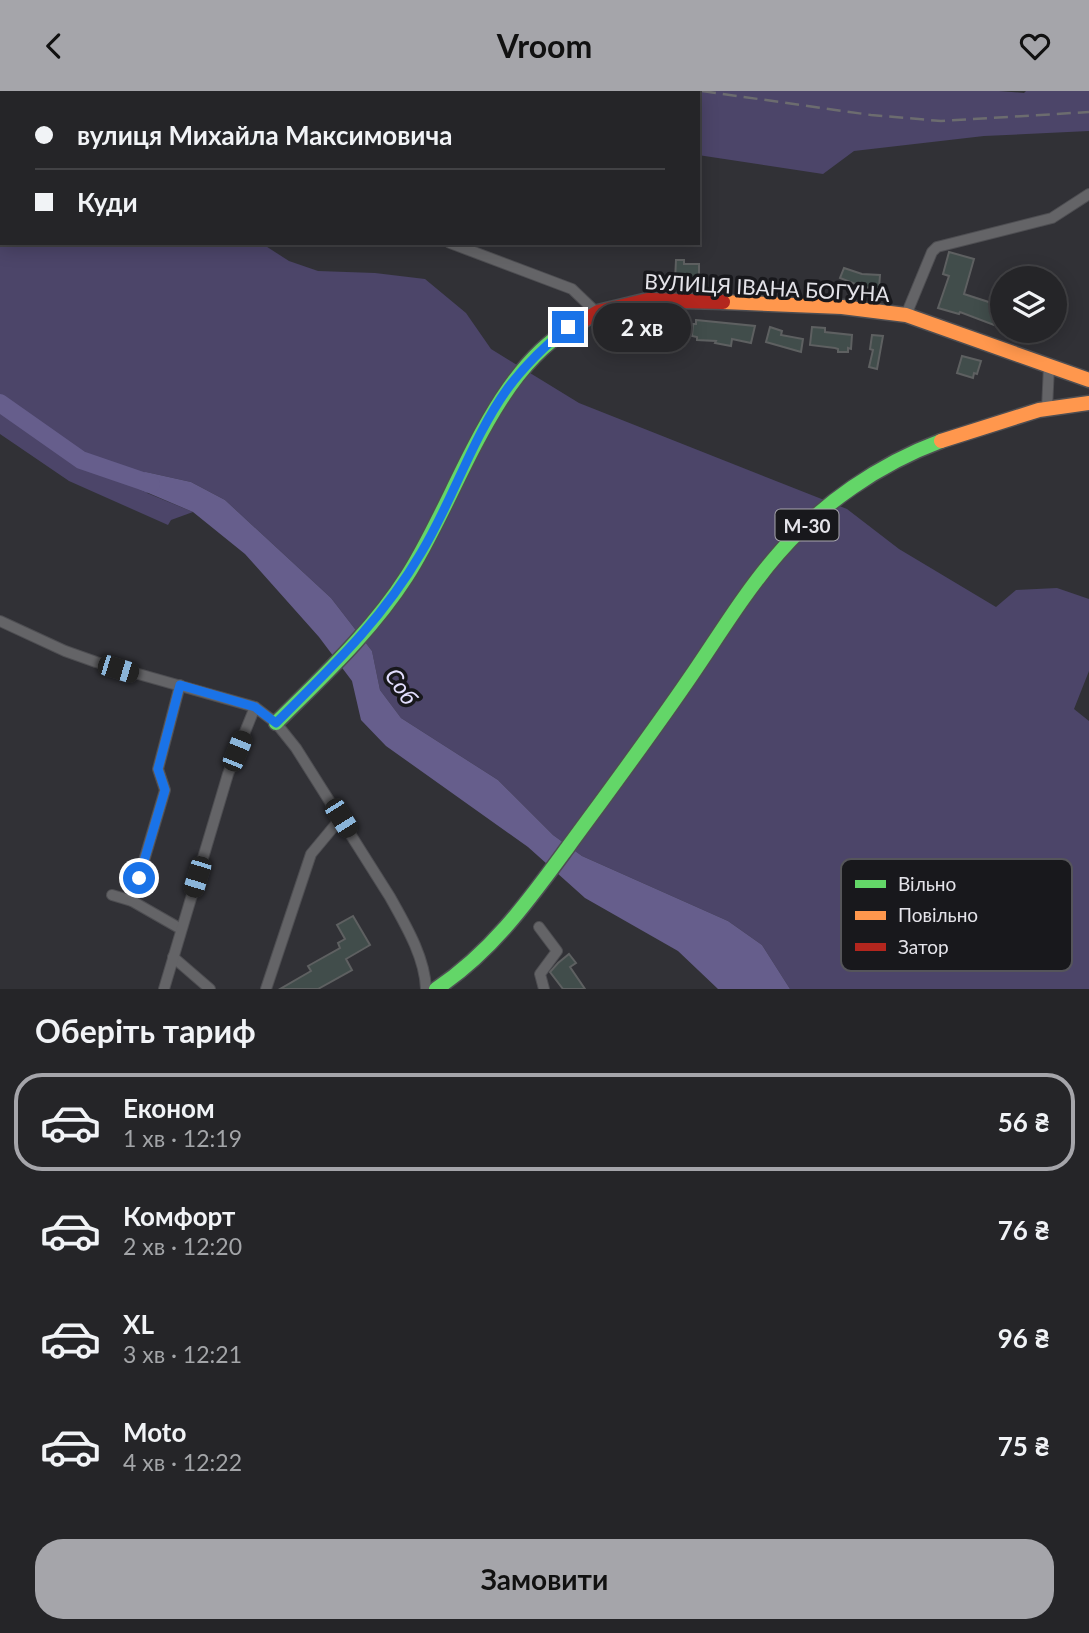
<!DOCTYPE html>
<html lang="uk">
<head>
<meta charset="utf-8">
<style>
	:root { --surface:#252528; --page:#313134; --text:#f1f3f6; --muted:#a3a5a8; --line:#424245; --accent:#a5a5aa }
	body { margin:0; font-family:Lato,sans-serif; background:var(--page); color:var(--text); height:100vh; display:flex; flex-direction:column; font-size:26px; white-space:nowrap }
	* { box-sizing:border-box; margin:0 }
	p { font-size:23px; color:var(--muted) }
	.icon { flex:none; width:38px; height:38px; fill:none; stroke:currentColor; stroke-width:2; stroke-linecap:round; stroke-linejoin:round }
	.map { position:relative; height:898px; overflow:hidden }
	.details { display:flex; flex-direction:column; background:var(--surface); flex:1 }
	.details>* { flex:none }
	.banner { position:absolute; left:0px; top:0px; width:700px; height:154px; box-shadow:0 4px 18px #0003,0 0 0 2px var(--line); display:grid; align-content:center; height:154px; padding:0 35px; background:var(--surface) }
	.tools { position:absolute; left:990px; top:175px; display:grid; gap:14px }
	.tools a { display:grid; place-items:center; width:77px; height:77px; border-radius:50%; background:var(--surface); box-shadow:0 4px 18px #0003,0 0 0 2px var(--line); font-size:35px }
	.end { position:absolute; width:32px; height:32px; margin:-16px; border:9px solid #1a73e8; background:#fff; box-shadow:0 0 0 4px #fff }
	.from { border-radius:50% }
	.bubble { position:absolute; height:49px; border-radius:24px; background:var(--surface); box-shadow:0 4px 18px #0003,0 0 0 2px var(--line); font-size:23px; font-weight:700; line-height:49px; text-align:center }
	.car { position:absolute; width:21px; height:42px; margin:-21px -10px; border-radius:9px; box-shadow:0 0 5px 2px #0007; background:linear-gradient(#222 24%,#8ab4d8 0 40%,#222 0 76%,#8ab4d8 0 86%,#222 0) }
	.banner b { display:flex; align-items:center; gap:24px; height:66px; font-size:26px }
	.banner b+b { border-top:2px solid var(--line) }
	.banner i { width:18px; height:18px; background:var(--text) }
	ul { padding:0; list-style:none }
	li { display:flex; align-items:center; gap:21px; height:98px; margin:0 14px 10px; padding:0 21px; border:4px solid transparent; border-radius:28px }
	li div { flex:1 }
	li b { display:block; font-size:26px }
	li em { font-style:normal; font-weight:700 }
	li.selected { border-color:var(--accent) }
	li>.icon { width:63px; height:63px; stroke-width:1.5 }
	h2 { padding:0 35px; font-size:32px; line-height:84px }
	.cta { display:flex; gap:14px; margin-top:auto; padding:14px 35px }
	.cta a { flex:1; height:80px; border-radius:28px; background:var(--accent); color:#111; font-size:28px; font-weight:700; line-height:80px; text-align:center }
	header { display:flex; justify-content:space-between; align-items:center; height:91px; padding:0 35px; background:var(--accent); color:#111; font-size:32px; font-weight:700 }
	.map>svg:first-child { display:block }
	.green { fill:#4c4569 }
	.water { fill:#665e8c }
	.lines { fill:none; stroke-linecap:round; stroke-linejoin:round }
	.river { stroke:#665e8c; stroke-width:18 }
	.building { fill:#414d4b; stroke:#5e6061; stroke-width:2 }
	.street-casing { stroke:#4e4e52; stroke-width:12 }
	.fast-casing { stroke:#4e4e52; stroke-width:17 }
	.slow-casing { stroke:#4e4e52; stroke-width:17 }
	.jam-casing { stroke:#4e4e52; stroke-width:17 }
	.street { stroke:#646467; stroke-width:10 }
	.fast { stroke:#63d668; stroke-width:14 }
	.slow { stroke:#ff974d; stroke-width:14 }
	.jam { stroke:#b3261e; stroke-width:14 }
	.rail { stroke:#6c6c6f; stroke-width:2.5; stroke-dasharray:14 7; stroke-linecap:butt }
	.route { stroke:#1a73e8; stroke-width:9 }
	.labels { text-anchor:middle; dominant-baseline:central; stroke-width:7; stroke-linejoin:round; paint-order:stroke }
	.shield { fill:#18181c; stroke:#a7a6ac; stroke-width:2 }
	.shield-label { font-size:19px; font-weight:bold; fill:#e4e3e9 }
	.street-label { font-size:21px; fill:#e4e3e9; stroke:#18181c }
	.water-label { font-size:23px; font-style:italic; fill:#e3dffe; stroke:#18181c }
	.key { fill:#18181c; stroke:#55555a; stroke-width:2 }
	.key-label { font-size:19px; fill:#e4e3e9 }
</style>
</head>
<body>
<header><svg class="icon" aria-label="back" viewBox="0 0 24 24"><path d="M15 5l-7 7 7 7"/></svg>Vroom<svg class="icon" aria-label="heart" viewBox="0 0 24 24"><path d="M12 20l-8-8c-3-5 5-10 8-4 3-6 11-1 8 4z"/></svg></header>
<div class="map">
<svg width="1089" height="898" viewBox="0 0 1089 898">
	<rect width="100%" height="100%" fill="#313136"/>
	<g class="green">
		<path d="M0,0L49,2H2V152H261L289,170L318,180L375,182L425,188L466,222L491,258L579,312L847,418L899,458L996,516L1016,499L1057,497L1089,508V580L1074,618L1089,630V898H790L762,854L728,830L582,765L553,744L498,689L401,627L380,599L372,560L331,507L225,409L191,391L146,381L147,402L193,421L171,429L168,434L69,390L0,343Z"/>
		<path d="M452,0H999L1024,2L1026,0H1089V40L984,45L854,60L823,83L698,64V2Z"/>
	</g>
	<path class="water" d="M146,381L191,391L225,409L331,507L372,560L380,599L401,627L498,689L553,744L582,765L728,830L762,854L790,898H718L678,860L585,807L528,756L386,655L361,629L352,590L319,546L245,463L193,421L139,398L130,386Z"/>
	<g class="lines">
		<path class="river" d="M0,312L81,369L151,393"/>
	</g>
	<g class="building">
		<path d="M949,161L974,168L964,203L1001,215L994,234L960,221L959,223L938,217L949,185L943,183Z"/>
		<path d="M676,169H684V173H699V194H685V190L675,189Z"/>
		<path d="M844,177L862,183L880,184L879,197L863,196L840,187Z"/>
		<path d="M696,229L755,235L751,252L732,248L731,255L715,252L716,250L697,249V246L692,245L693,233H696Z"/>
		<path d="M647,232L651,251L622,256L619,237Z"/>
		<path d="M770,236L782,240L781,244L803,248L801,261L766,251Z"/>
		<path d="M812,236L825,237V241L852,244L851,258L848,257V261H838V258L835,257L810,254Z"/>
		<path d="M872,244L883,245L877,278L869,276L873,259L870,258Z"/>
		<path d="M962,265L981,270L977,283L974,282L973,287L957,282Z"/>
		<path d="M353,825L370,854L346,868L352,879L318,898H280L311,880L308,875L340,857L338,852L345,848L337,834Z"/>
		<path d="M569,863L576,872L570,876L585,898H563L550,881L558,872Z"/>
	</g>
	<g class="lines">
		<defs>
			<g id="street">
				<path d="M220,0L222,2"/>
				<path d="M450,152L572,198L596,221"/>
				<path d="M906,224L932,161L937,156L1052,127L1089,103"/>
				<path d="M1047,318L1049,275"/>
				<path d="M0,530L65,560L96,571L255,616L276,632L296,657L390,806C405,833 425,866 426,898"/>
				<path d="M112,804L132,810L181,838"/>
				<path d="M132,810L165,699L158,678L180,594"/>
				<path d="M539,836L557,860L540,883L544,898"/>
				<path d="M173,866L210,898"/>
				<path d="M164,898L228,683L255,616"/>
				<path d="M266,898L311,763L341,727"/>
			</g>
			<g id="fast">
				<path d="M276,632C322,586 372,540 407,485C455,411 491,283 569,238"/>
				<path d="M436,898C492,861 529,809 568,756C609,700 650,645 689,588C718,546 744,502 778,463C821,413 879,373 941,350"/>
			</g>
			<g id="slow">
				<path d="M723,211L842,216L906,224L1089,289"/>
				<path d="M941,350L1039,319L1089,312"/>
			</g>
			<path id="jam" d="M569,238L598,221L648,209L723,211"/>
		</defs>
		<use href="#street" class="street-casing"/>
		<use href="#fast" class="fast-casing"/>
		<use href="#slow" class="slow-casing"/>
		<use href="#jam" class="jam-casing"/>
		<use href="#street" class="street"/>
		<use href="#fast" class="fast"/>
		<use href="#slow" class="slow"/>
		<use href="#jam" class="jam"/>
		<path class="rail" d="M702,0L871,24L941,30L1089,21"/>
	</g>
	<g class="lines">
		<path class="route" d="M139,787L165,699L158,678L180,594L255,616L276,632C330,578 382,529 421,462C453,409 472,347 508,297C525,274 546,254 568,236"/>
	</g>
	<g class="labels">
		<rect class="shield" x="775.5" y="418.5" width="63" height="31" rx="5"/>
		<g class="shield-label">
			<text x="807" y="434">М-30</text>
		</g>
		<g class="street-label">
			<text transform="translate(767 196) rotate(3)">ВУЛИЦЯ ІВАНА БОГУНА</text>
		</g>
		<g class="water-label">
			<text transform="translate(402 595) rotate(56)">Соб</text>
		</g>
	</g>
	<rect x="841" y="768" width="231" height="112" rx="10" class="key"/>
	<rect x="855" y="789" width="31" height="8" fill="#63d668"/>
	<rect x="855" y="820" width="31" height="9" fill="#ff974d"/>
	<rect x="855" y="852" width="31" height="8" fill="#b3261e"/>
	<g class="key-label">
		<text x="898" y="800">Вільно</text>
		<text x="898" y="831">Повільно</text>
		<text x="898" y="863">Затор</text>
	</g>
</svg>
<div class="tools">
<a><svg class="icon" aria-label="layers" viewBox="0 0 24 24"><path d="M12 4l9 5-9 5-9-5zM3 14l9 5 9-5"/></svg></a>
</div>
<i class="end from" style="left:139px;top:787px"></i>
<i class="end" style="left:568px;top:236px"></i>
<div class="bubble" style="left:593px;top:212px;width:98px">2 хв</div>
<i class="car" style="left:118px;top:578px;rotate:107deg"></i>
<i class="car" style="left:237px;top:660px;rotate:22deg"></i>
<i class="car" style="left:341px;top:727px;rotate:148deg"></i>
<i class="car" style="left:197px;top:786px;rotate:197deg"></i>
<div class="banner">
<b><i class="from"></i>вулиця Михайла Максимовича</b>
<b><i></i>Куди</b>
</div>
</div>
<section class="details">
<h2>Оберіть тариф</h2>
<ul>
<li class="selected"><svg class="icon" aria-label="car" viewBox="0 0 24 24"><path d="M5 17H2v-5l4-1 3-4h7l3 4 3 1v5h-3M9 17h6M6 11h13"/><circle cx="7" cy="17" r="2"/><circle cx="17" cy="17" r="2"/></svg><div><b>Економ</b><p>1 хв · 12:19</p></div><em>56 ₴</em></li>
<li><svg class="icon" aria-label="car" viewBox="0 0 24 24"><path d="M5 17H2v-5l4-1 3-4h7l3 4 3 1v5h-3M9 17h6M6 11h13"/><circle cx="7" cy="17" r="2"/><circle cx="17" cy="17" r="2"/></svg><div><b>Комфорт</b><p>2 хв · 12:20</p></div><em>76 ₴</em></li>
<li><svg class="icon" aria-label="car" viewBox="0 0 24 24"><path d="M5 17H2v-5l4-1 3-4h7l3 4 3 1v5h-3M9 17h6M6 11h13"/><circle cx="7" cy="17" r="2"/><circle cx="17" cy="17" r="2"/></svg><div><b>XL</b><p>3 хв · 12:21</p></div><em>96 ₴</em></li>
<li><svg class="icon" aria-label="car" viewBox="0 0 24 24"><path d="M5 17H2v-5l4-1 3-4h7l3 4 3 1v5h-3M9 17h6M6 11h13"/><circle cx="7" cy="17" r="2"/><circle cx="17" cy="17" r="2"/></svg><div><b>Moto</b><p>4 хв · 12:22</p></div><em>75 ₴</em></li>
</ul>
<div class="cta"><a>Замовити</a></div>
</section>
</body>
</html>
